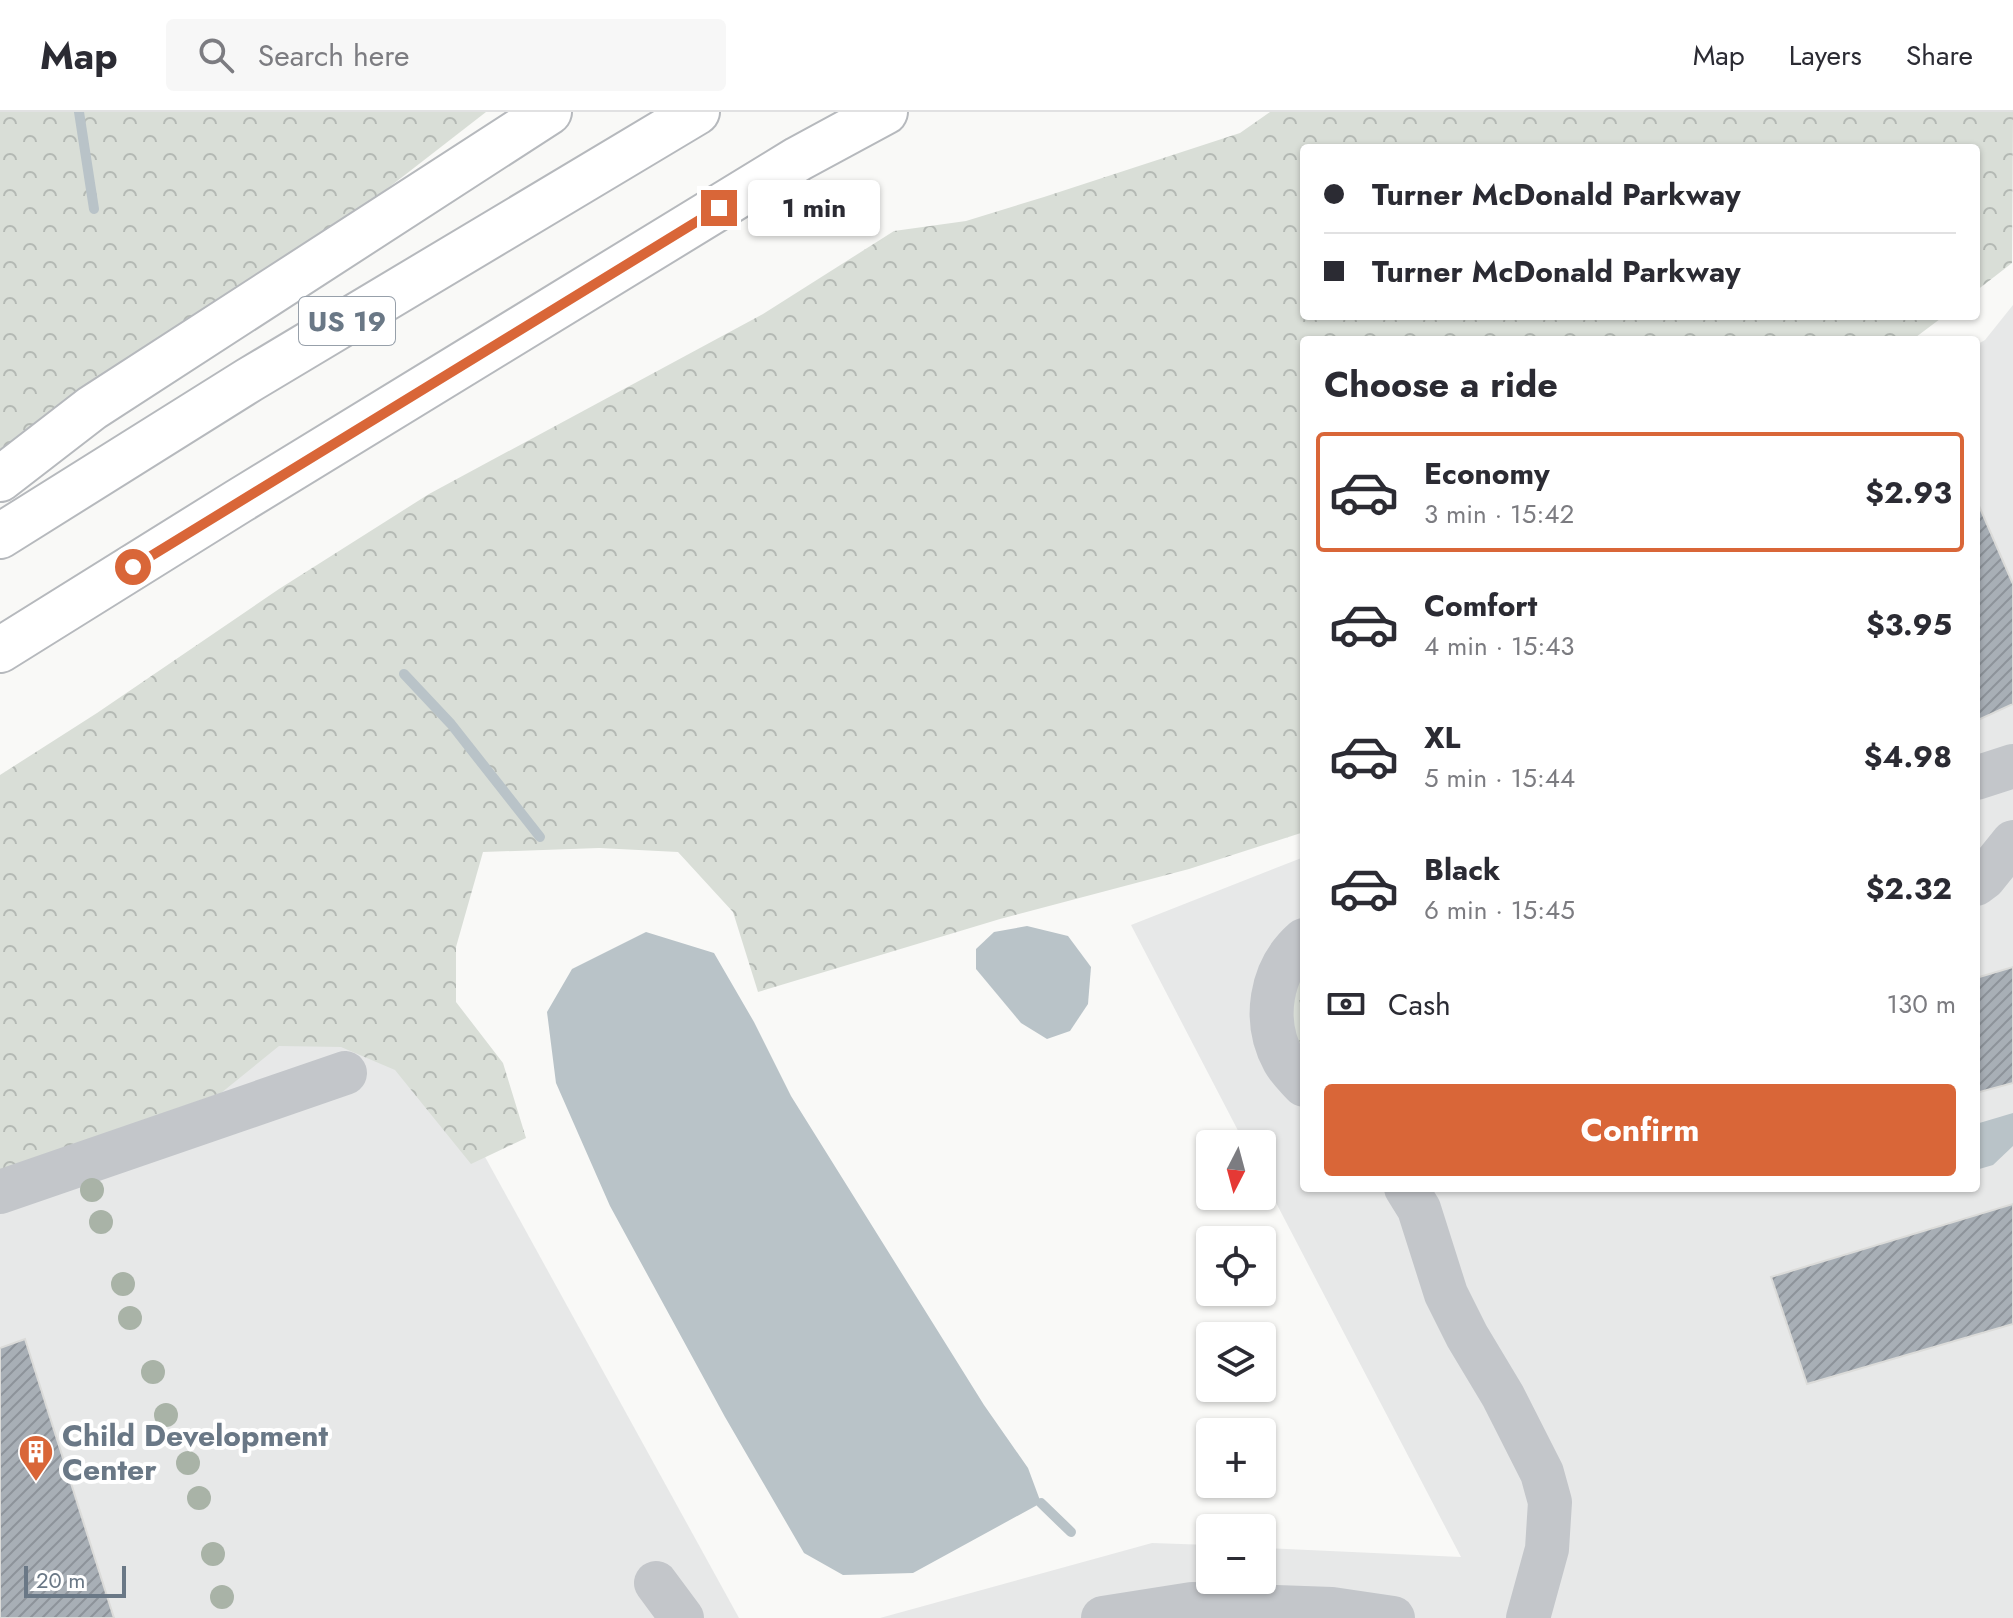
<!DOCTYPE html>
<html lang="en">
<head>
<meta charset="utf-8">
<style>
	:root { --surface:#fff; --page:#f7f7f7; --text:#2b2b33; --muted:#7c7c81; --line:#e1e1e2; --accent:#d96638 }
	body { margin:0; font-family:Jost,sans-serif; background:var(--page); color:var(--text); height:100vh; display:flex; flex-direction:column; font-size:30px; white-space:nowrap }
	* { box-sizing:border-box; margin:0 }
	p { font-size:26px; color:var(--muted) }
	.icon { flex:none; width:44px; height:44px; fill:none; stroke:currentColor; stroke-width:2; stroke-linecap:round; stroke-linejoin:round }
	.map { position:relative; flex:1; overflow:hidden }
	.side { position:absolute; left:1300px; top:224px; width:680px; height:856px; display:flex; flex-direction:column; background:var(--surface); border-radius:8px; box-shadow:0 2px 6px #0004 }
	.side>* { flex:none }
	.banner { position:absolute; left:1300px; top:32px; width:680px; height:176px; border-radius:8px; box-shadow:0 2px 6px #0004; display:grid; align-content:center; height:176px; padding:0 24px; background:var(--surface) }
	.needle { width:52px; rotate:186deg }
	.controls { position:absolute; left:1196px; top:1018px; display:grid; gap:16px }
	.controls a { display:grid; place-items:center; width:80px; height:80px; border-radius:8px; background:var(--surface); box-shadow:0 2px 6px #0004; font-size:40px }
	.scale { position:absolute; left:24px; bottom:20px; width:102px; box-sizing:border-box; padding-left:8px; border:4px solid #6a7886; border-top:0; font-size:22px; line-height:28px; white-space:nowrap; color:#6a7886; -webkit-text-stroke:6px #fff; paint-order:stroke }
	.end { position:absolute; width:36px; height:36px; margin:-18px; border:10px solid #d96638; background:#fff; box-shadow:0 0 0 4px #fff }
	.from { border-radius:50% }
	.bubble { position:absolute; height:56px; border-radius:8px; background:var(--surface); box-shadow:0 2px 6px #0004; font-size:26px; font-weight:700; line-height:56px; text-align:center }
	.banner b { display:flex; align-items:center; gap:28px; height:76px; font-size:30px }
	.banner b+b { border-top:2px solid var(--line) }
	.banner i { width:20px; height:20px; background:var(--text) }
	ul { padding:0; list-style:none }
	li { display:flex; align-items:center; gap:24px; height:120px; margin:0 16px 12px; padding:0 8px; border:4px solid transparent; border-radius:8px }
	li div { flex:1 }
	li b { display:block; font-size:30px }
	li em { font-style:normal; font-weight:700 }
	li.active { border-color:var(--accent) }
	li>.icon { width:72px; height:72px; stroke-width:1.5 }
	h2 { padding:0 24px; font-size:36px; line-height:96px }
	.pay { display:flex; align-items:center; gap:20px; height:88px; padding:0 24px; font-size:30px }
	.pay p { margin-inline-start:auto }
	.primary-button { display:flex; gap:16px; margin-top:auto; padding:16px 24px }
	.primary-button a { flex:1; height:92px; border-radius:8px; background:var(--accent); color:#fff; font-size:32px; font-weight:700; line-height:92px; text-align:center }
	header { display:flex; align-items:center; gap:48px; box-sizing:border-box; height:112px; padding:0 40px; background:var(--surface); border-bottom:2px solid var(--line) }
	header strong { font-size:38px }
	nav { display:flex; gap:44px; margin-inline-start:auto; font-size:28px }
	.search { width:560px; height:72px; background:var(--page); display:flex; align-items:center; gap:20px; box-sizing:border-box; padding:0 28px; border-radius:8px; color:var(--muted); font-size:30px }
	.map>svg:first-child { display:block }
	.built { fill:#e7e8e8 }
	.grass { fill:url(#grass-tufts) }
	.forest { fill:url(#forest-crowns) }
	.water { fill:#b9c3c8 }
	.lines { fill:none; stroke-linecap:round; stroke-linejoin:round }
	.stream { stroke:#b9c3c8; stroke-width:10 }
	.building { fill:url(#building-hatch); stroke:#dbdbd9; stroke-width:2 }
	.highway-casing { stroke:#b6b9bd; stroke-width:48 }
	.minor { stroke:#c3c6ca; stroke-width:44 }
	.highway { stroke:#fff; stroke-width:44 }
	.tree { fill:#a9b3a7 }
	.route { stroke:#d96638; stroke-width:10 }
	.labels { text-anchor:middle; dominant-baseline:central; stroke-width:8; stroke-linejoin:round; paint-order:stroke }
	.shield { fill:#fff; stroke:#97a0aa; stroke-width:2 }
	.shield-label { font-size:28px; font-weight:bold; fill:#6a7886 }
	.poi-label { font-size:30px; font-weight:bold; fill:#6a7886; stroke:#fff; text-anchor:start }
</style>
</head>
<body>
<header>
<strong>Map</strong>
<div class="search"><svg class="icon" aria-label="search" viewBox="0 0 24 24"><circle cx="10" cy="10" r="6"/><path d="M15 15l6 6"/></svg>Search here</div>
<nav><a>Map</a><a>Layers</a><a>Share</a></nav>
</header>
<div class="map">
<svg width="2013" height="1506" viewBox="0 0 2013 1506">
	<defs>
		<pattern id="grass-tufts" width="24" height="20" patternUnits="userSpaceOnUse" patternTransform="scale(2)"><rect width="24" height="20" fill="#d9ded7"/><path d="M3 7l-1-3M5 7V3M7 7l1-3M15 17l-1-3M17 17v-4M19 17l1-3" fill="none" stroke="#b4b9b4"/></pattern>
		<pattern id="forest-crowns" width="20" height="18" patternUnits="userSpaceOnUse" patternTransform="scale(2)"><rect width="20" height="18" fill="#d9ded7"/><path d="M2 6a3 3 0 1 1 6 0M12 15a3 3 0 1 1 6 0" fill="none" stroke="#b4b9b4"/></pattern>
		<pattern id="building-hatch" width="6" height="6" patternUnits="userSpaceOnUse" patternTransform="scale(2)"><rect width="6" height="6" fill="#a8afb6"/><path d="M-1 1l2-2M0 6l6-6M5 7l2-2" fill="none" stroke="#8d939a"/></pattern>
	</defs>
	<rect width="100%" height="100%" fill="#f9f9f7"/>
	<g class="built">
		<path d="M2013,193V1506H880L1152,1431L1210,1433V1468H1262V1436L1461,1445L1262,1064V1032H1245L1131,813L1304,745V1076H1976V233L1985,228Z"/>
		<path d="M375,845L739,1506H0V1011Z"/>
	</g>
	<path class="grass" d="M1304,855V948L1292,925L1293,877Z"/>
	<g class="forest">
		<path d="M0,0H486L325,125L0,340Z"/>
		<path d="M1270,0H2013L2012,151L1976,179V36H1304V204H1944L1912,228H1304V720L1189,757L1000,807L758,880L733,800L678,740L599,736L483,740L456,835V890L503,951L526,1026L471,1052L395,958L341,935L279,934L221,981L0,1058V663L97,601L279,477L429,382L763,202L894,119L966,109L1044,85L1240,21Z"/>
	</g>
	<g class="water">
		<path d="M1027,814L1068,824L1091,855L1088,892L1070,919L1047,927L1021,911L976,857V837L994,820Z"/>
		<path d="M646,820L714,841L754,910L791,984L984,1293L1028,1356L1041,1391L913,1461L843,1463L804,1441L725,1305L610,1094L556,971L547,900L572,857Z"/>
		<path d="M2013,1001V1034L1993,1053L1976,1058V1012Z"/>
	</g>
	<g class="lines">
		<g class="stream">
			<path d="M79,0L94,97"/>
			<path d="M404,562L451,612L540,725"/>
			<path d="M1041,1391L1071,1420"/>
		</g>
	</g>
	<g class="building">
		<path d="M1976,387L2013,472V592L1976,609Z"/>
		<path d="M2013,855V971L1976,981V866Z"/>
		<path d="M2013,1092V1212L1807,1272L1771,1165Z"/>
		<path d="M25,1227L114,1506H0V1236Z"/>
	</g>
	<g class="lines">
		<defs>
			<g id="highway">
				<path d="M0,367L92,296L549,0"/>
				<path d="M0,424L249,268L697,0"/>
				<path d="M0,538L239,389L798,47L885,0"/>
			</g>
		</defs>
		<use href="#highway" class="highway-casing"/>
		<g class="minor">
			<path d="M1976,666L2013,654"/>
			<path d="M1976,772L1984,766L2013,730"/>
			<path d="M1304,828C1270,858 1262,909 1284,949C1289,958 1298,966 1304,973"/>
			<path d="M1406,1076L1419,1097L1446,1182L1467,1224L1503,1284L1542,1361L1550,1390L1547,1437L1528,1506"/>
			<path d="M0,1080L345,961"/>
			<path d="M656,1471L682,1506"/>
			<path d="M1103,1506L1192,1492L1332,1497L1393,1506"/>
		</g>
		<use href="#highway" class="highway"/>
	</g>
	<g class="tree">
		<circle cx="92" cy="1078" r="12"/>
		<circle cx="101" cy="1110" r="12"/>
		<circle cx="123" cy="1172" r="12"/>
		<circle cx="130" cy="1206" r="12"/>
		<circle cx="153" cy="1260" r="12"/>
		<circle cx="166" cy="1303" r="12"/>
		<circle cx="188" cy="1351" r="12"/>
		<circle cx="199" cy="1386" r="12"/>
		<circle cx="213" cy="1442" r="12"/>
		<circle cx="222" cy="1485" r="12"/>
	</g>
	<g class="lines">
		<path class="route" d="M133,455L719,96"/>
	</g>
	<defs>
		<symbol id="building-pin" viewBox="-11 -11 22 30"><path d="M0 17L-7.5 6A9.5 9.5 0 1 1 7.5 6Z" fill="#d96638" stroke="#fff"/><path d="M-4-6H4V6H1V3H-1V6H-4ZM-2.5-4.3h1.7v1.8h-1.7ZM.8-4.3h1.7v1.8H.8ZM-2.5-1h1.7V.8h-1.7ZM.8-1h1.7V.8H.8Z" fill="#fff"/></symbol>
	</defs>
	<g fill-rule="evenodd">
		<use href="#building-pin" x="16" y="1320" width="40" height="54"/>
	</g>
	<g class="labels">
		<rect class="shield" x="299" y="185" width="96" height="48" rx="6"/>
		<g class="shield-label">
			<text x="347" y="209">US 19</text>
		</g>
		<g class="poi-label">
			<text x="62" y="1323">Child Development<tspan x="62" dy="34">Center</tspan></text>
		</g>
	</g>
</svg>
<div class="controls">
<a><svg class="needle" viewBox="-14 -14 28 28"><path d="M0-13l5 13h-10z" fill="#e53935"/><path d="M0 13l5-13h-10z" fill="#7c7c81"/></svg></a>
<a><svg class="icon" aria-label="locate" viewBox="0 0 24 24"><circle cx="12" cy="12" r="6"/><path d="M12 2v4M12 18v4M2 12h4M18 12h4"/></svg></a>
<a><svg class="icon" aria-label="layers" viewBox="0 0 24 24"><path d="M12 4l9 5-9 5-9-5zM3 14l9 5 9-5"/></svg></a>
<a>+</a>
<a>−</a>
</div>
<div class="scale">20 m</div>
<i class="end from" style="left:133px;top:455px"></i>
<i class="end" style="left:719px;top:96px"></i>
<div class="bubble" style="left:748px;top:68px;width:132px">1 min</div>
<div class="banner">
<b><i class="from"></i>Turner McDonald Parkway</b>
<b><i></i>Turner McDonald Parkway</b>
</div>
<section class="side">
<h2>Choose a ride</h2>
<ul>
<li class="active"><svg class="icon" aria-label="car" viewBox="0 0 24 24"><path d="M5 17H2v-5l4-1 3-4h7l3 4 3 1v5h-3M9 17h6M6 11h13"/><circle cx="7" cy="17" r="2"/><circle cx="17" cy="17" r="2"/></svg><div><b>Economy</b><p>3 min · 15:42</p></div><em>$2.93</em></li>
<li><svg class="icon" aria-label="car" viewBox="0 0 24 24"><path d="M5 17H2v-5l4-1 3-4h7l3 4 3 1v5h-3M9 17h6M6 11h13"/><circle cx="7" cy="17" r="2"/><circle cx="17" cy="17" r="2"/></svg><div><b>Comfort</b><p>4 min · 15:43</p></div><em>$3.95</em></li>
<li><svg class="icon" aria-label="car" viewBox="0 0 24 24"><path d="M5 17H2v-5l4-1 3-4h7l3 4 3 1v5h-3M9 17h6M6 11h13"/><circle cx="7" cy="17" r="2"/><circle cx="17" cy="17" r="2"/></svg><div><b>XL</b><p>5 min · 15:44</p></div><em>$4.98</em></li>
<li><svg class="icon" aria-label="car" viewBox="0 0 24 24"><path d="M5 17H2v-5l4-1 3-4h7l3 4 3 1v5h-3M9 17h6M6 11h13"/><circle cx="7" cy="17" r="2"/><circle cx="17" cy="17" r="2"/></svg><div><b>Black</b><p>6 min · 15:45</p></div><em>$2.32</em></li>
</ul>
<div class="pay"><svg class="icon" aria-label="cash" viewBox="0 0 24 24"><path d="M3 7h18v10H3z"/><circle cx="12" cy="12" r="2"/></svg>Cash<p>130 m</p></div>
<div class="primary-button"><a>Confirm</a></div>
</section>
</div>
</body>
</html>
